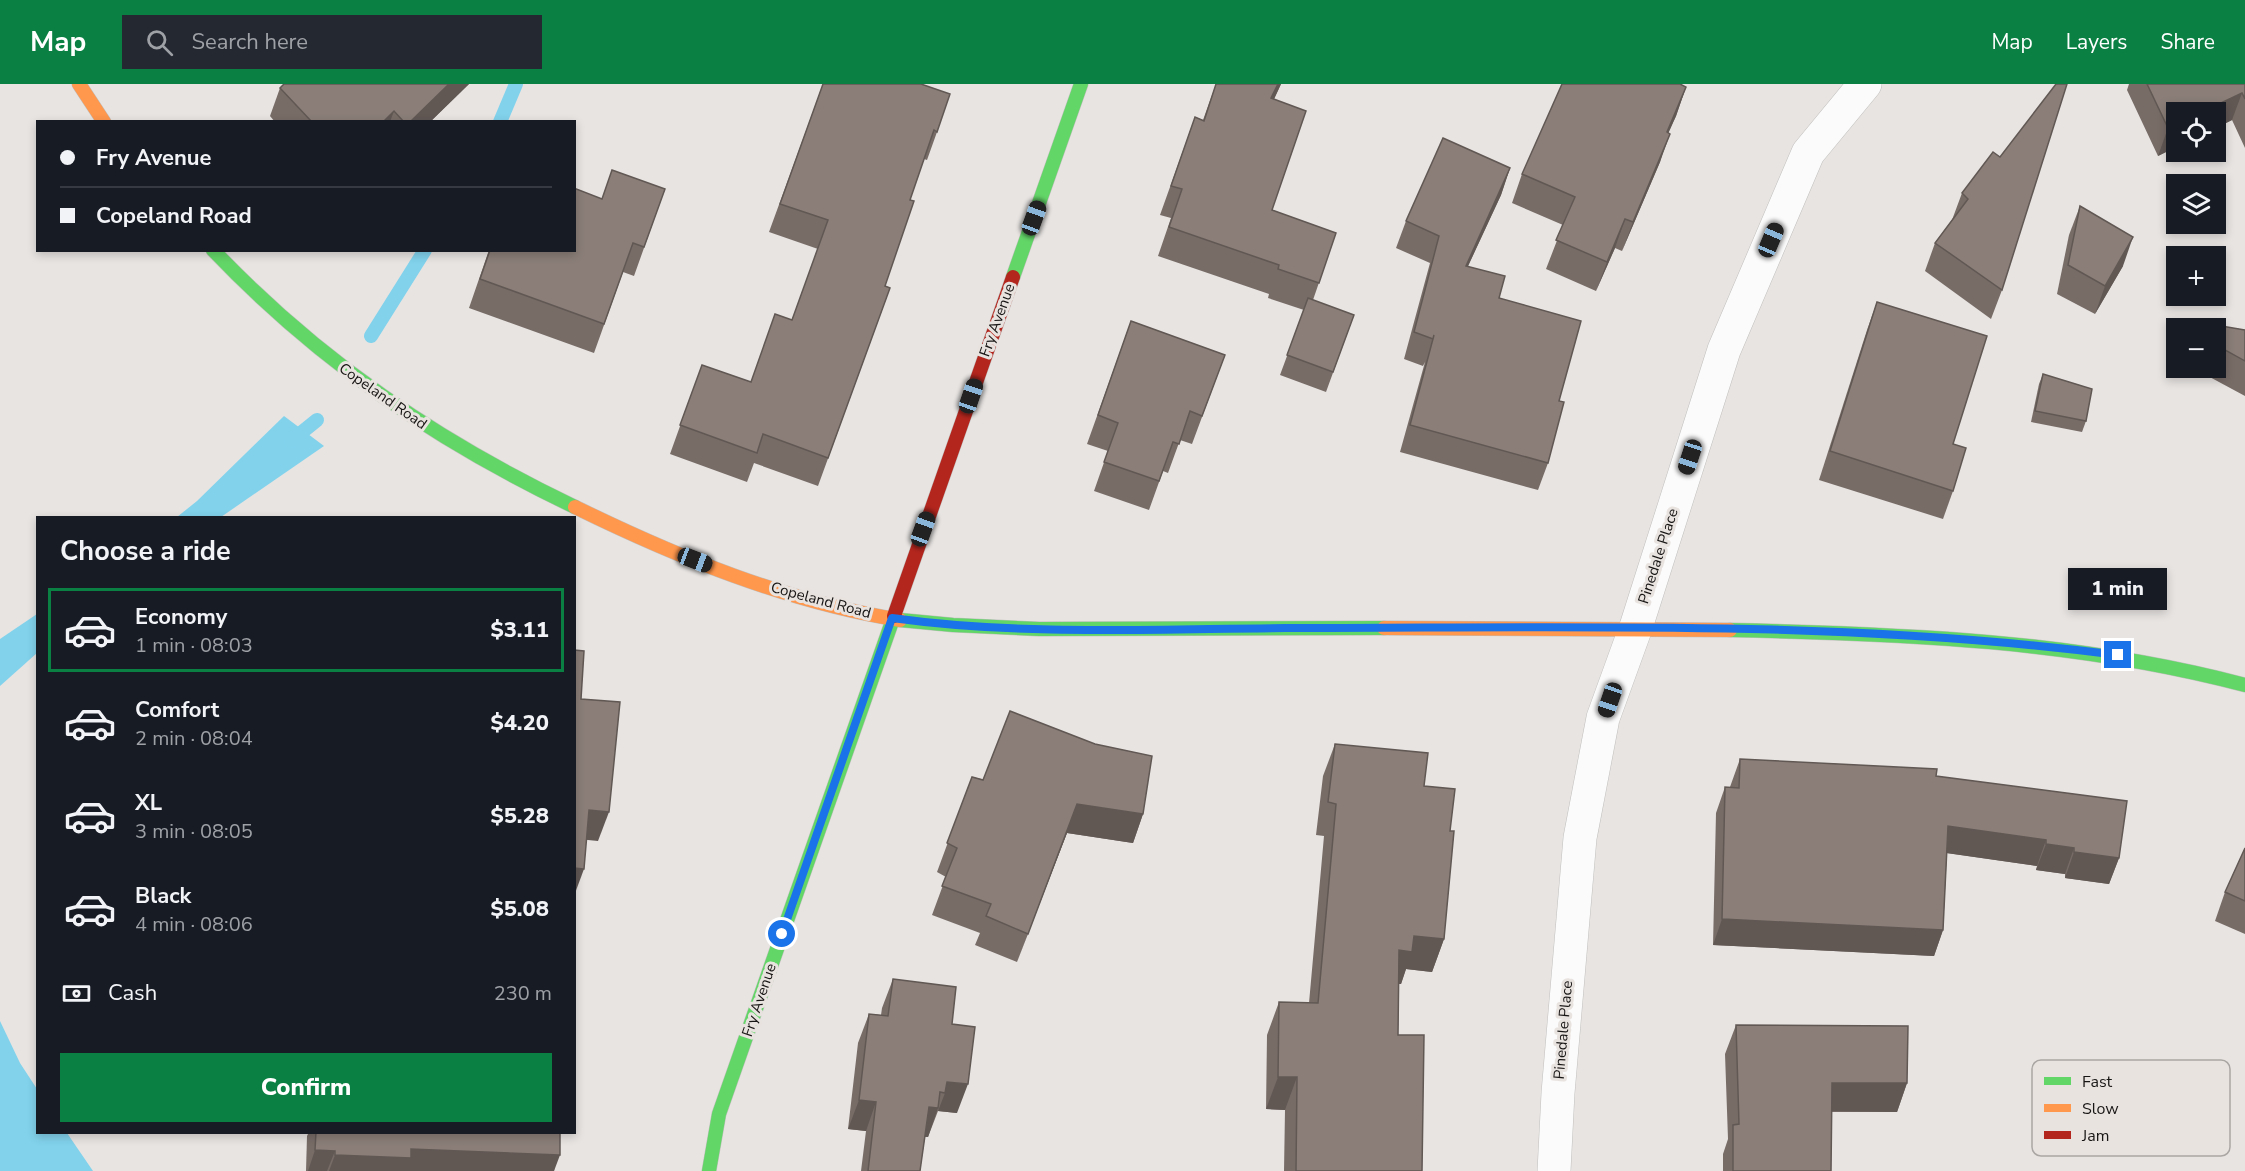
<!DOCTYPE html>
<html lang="en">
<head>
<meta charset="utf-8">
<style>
	:root { --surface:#171b24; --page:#242831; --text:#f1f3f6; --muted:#9ea1a6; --line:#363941; --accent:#0b8043 }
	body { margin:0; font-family:"Nunito Sans",sans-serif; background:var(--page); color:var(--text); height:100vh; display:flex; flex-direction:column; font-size:22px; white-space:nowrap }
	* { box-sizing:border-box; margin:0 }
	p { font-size:20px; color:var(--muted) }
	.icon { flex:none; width:33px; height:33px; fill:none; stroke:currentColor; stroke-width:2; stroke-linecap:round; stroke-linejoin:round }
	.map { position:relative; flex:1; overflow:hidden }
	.drawer { position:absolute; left:36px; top:432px; width:540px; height:618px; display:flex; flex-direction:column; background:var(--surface); border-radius:0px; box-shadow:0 3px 9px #0003 }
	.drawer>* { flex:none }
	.hud { position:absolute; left:36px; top:36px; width:540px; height:132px; border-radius:0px; box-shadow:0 3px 9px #0003; display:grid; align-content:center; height:132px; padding:0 24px; background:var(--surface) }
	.controls { position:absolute; left:2166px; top:18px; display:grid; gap:12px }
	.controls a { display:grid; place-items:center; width:60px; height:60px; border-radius:0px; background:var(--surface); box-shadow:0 3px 9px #0003; font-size:30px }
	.end { position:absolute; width:27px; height:27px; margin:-14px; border:8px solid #1a73e8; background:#fff; box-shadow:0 0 0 3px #fff }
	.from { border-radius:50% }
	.bubble { position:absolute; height:42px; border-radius:0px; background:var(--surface); box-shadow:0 3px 9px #0003; font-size:20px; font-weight:800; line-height:42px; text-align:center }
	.car { position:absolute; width:18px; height:36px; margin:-18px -9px; border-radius:8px; box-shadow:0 0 4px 2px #0007; background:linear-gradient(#222 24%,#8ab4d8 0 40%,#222 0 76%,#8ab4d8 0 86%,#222 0) }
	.hud b { display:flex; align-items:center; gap:21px; height:57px; font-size:22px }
	.hud b+b { border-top:2px solid var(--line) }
	.hud i { width:15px; height:15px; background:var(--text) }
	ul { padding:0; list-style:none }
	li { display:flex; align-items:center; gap:18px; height:84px; margin:0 12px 9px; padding:0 12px; border:3px solid transparent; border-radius:0px }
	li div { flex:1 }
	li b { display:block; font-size:22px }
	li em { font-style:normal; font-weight:800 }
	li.current { border-color:var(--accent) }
	li>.icon { width:54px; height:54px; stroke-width:1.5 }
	h2 { padding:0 24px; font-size:27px; line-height:72px }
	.pay { display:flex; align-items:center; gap:15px; height:66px; padding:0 24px; font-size:22px }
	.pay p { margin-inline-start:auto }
	.button { display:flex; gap:12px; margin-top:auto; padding:12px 24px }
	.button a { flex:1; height:69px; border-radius:0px; background:var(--accent); color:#fff; font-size:24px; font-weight:800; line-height:69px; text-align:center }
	header { display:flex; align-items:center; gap:36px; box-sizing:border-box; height:84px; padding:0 30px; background:var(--accent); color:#fff }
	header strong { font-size:28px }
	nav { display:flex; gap:33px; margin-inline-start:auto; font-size:21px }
	.search { width:420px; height:54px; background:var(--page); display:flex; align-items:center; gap:15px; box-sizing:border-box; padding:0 21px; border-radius:0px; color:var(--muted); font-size:22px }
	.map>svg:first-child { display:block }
	.water { fill:#82d2ec }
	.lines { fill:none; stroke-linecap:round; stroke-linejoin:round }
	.stream { stroke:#82d2ec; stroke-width:14 }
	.street-casing { stroke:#c1bfbd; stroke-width:34 }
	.fast-casing { stroke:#c1bfbd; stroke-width:15 }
	.slow-casing { stroke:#c1bfbd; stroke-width:15 }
	.jam-casing { stroke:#c1bfbd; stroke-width:15 }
	.street { stroke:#fbfbfb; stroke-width:33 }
	.fast { stroke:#63d668; stroke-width:14 }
	.slow { stroke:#ff974d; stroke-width:14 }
	.jam { stroke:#b3261e; stroke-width:14 }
	.wall { fill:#786c67 }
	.shaded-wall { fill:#615854 }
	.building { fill:#8b7e78; stroke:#615854; stroke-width:1.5 }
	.route { stroke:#1a73e8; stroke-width:8 }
	.labels { text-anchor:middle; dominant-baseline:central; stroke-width:6; stroke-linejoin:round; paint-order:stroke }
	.street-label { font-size:15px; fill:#181615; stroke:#e9e3e0 }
	.key { fill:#e9e3e0; stroke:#aaa6a3; stroke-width:1.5 }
	.key-label { font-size:16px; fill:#181615 }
</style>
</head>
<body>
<header>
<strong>Map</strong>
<div class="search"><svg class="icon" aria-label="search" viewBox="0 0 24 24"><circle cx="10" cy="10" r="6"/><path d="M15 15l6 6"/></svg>Search here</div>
<nav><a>Map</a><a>Layers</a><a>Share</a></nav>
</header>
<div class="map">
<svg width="2245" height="1087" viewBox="0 0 2245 1087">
	<rect width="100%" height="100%" fill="#e7e4e2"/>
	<g class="water">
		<path d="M284,332L324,362L221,433H177L197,417Z"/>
		<path d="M37,530V569L0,602V555Z"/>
		<path d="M0,937L20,979L37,1005L38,1048L67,1049L93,1087H0Z"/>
	</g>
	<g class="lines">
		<g class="stream">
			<path d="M500,38L516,0"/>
			<path d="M371,252L425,166"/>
			<path d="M291,357L317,336"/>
		</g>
		<defs>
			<path id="street" d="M1554,1087L1558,1009L1580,754L1603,634L1636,543L1724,266L1808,69L1865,0"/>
			<g id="fast">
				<path d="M213,166C320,278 437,357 575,423"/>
				<path d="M1013,193L1081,0"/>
				<path d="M900,536L953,541L1039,545L1384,544"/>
				<path d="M1730,546C1906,550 2074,556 2245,601"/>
				<path d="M709,1087L719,1030L894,532"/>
			</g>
			<g id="slow">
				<path d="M79,0L104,38"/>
				<path d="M575,423C677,473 787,518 900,536"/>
				<path d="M1384,544L1730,546"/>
			</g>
			<path id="jam" d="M894,532L1013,193"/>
		</defs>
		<use href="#street" class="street-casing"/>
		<use href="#fast" class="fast-casing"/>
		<use href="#slow" class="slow-casing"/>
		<use href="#jam" class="jam-casing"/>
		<use href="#street" class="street"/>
		<use href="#fast" class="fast"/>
		<use href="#slow" class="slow"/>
		<use href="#jam" class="jam"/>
	</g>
	<g class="wall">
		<path d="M284,0H469L430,38H275L270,32L280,4Z"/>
		<path d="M823,0L937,48L927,76L924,75L910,116L885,202L890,204L818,402L754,379L747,398L670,370L702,281L751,298L792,236L818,165L769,148Z"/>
		<path d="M1216,0H1281L1274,15L1272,126L1336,149L1313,216L1354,231L1326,308L1280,291L1304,226L1268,214L1269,210L1158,172L1171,134L1160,131L1195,33L1203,36Z"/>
		<path d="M2129,0H2245V64L2232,36L2216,44V28H2176V63L2158,72L2127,6Z"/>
		<path d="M1686,3L1676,32L1668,49L1660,78L1622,167L1615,164L1596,207L1546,185L1563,141L1512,119L1522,90Z"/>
		<path d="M2000,73L2002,206L1991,235L1925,187L1935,159L1952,136L1962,109Z"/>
		<path d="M1510,84L1501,111L1468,182L1499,214L1559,317L1548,379L1538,406L1400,368L1425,278L1423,282L1404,275L1430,179L1396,164L1406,137Z"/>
		<path d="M665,105L634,192L623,188L594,269L469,224L489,166L602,115Z"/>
		<path d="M2080,122L2123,182L2095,230L2057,210L2069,151Z"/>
		<path d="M1877,218L1953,407L1943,435L1819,396L1867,246Z"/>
		<path d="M2180,235L2245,246V312L2193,284H2216V244H2177Z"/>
		<path d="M1131,237L1225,271L1192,360L1180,356L1168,389L1163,387L1149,426L1094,407L1108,367L1087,360Z"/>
		<path d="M2176,245V275L2168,270Z"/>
		<path d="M2043,290L2086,337L2082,348L2031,338L2039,300Z"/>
		<path d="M1335,660L1424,702L1450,747L1444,855L1432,888L1406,885L1401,900H1399L1398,951L1422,1087H1284L1285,1026L1266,1025L1267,951L1279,918L1309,919L1324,752L1316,751L1323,692Z"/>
		<path d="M1740,675L1936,692L2119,774L2109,800L2065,794V790L2036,786L2037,782L1947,769L1943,846L1934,872L1713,861L1716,729L1725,703H1730Z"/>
		<path d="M972,693L1143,730L1133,759L1067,749L1017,878L975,861L980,849L932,831L946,793L937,788Z"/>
		<path d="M2245,764V850L2215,837L2225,808Z"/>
		<path d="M893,895L952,940L957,1029L938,1027L928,1053H925L920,1087H861L866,1047L848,1045L858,959L869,930L881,931L882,924Z"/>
		<path d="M1736,941L1907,999L1897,1028H1831V1087H1723V1070L1728,1055L1725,970Z"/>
		<path d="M309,1048H560L554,1087H306L307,1052Z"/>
	</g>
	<g class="shaded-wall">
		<path d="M449,0H469L430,38H410Z"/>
		<path d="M1278,0H1281L1261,43L1271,14Z"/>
		<path d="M1686,3L1676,32L1656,77L1667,48Z"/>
		<path d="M2242,9L2232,36L2216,44V28H2202Z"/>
		<path d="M394,27L390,38H383Z"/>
		<path d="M2176,40V63L2158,72L2168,44Z"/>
		<path d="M1670,50L1660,78L1622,167L1633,138Z"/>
		<path d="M1510,84L1501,111L1456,208L1466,182Z"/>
		<path d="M1625,135L1615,164L1596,207L1607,178Z"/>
		<path d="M2133,153L2123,182L2095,230L2105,202Z"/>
		<path d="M1077,720L1143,730L1133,759L1067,749L1017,878Z"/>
		<path d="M589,726L609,728L598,757L578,755Z"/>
		<path d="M1948,742L2046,756L2037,782L1939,768Z"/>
		<path d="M2046,760L2074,764L2065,790L2036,786Z"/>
		<path d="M2074,768L2119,774L2109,800L2065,794Z"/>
		<path d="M574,784L584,785L574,812Z"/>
		<path d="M1722,835L1943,846L1934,872L1713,861Z"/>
		<path d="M1414,852L1444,855L1432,888L1406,885L1401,900L1387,899L1399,866Z"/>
		<path d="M1278,993H1297L1285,1026L1266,1025Z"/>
		<path d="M947,998L968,1000L957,1029L938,1027L945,1009Z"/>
		<path d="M1832,999H1907L1897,1028L1821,1027Z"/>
		<path d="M859,1016L876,1018L866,1047L848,1045Z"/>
		<path d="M929,1023L938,1024L928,1053L918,1052Z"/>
		<path d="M411,1065L560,1071L554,1087H329L335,1071Z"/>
		<path d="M315,1066L335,1067L327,1087H308Z"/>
	</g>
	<g class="building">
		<path d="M284,0H449L410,38H404L394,27L383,38H312L280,4Z"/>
		<path d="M823,0H921L950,10L937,48L934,46L910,116L914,117L885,202L890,204L828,374L763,350L757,369L680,341L702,281L751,298L775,230L792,236L828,136L780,120Z"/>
		<path d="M1216,0H1278L1271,14L1306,27L1272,126L1336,149L1319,199L1278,185L1279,181L1169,143L1182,105L1171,102L1195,33L1204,37Z"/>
		<path d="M1562,0H1680L1686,3L1667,48L1670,50L1633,138L1625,135L1607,178L1556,156L1575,113L1522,90Z"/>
		<path d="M2056,0H2067L2002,206L1935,159L1968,115L1962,109L1993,68L2000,73Z"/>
		<path d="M2147,0H2245V15L2242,9L2202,28H2176V40L2168,44Z"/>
		<path d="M1443,54L1510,84L1466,182L1505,192L1499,214L1581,237L1559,317L1564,318L1548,379L1410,341L1434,251L1433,255L1414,248L1439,152L1406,137Z"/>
		<path d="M612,86L665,105L644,163L633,159L604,240L480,195L490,166H574V104L602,115Z"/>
		<path d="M2080,122L2133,153L2105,202L2068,181Z"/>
		<path d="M1308,214L1354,231L1333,288L1287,271Z"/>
		<path d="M1877,218L1987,252L1953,360L1966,364L1953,407L1830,367Z"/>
		<path d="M2180,235L2245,246V277L2216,261V244H2184L2178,241Z"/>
		<path d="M1131,237L1225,271L1202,332L1190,327L1179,360L1173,358L1159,397L1104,378L1118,339L1098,331Z"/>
		<path d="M2043,290L2092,305L2086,337L2035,327Z"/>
		<path d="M574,566L584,567L581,615L620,618L609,728L589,726L584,785L574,784Z"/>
		<path d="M1010,627L1095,660L1152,672L1143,730L1077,720L1028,850L986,832L991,820L942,802L957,764L947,759L972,693L983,696Z"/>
		<path d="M1335,660L1428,669L1424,702L1455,705L1450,747H1454L1444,855L1414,852L1412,868L1399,866L1398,951H1424L1422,1087H1296L1297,993H1278L1279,918L1318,919L1336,720L1328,718Z"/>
		<path d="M1740,675L1937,685L1936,692L2127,717L2119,774L2074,768V764L2046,760V756L1948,742L1943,846L1722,835L1725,703L1739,704Z"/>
		<path d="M2245,764V817L2225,808Z"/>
		<path d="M893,895L956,903L952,940L975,943L968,1000L947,998L945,1009L940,1008L938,1024L929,1023L920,1087H868L876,1018L859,1016L869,930L888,932Z"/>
		<path d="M1736,941L1908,942L1907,999H1832L1831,1087H1733V1041L1739,1040Z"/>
		<path d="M316,1048H560V1071L411,1065V1074L335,1071V1067L315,1066Z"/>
	</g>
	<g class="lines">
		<path class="route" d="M782,850L892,534C1022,552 1155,545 1286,544C1563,544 1843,535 2118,571"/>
	</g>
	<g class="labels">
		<g class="street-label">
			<text transform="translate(997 236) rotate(-70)">Fry Avenue</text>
			<text transform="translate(383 312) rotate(35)">Copeland Road</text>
			<text transform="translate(1658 472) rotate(-72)">Pinedale Place</text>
			<text transform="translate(821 516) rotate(15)">Copeland Road</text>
			<text transform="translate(759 916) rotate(-71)">Fry Avenue</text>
			<text transform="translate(1563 946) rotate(-85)">Pinedale Place</text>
		</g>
	</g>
	<rect x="2032" y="976" width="198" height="96" rx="9" class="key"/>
	<rect x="2044" y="993" width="27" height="8" fill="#63d668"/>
	<rect x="2044" y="1020" width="27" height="8" fill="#ff974d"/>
	<rect x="2044" y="1047" width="27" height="8" fill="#b3261e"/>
	<g class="key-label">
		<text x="2082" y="1003">Fast</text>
		<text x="2082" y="1030">Slow</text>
		<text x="2082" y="1057">Jam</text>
	</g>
</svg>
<div class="controls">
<a><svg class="icon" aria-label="locate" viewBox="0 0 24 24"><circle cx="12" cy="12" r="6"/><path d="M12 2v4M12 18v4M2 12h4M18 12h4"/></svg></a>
<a><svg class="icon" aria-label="layers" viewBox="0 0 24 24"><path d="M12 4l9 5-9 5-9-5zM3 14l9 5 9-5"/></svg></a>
<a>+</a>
<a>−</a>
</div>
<i class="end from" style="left:782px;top:850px"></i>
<i class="end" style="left:2118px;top:571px"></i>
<div class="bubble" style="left:2068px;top:484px;width:99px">1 min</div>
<i class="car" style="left:1034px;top:134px;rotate:20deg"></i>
<i class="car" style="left:1771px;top:156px;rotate:23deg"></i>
<i class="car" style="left:971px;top:312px;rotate:19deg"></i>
<i class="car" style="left:1690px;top:373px;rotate:198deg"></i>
<i class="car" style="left:923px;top:445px;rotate:20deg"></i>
<i class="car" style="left:695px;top:476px;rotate:111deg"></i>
<i class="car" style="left:1610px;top:616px;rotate:199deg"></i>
<div class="hud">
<b><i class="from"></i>Fry Avenue</b>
<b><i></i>Copeland Road</b>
</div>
<section class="drawer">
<h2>Choose a ride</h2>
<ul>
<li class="current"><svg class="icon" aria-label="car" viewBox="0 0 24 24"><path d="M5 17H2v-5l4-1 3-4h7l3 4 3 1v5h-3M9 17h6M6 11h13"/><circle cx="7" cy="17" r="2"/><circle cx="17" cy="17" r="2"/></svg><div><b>Economy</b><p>1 min · 08:03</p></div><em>$3.11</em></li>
<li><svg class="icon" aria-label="car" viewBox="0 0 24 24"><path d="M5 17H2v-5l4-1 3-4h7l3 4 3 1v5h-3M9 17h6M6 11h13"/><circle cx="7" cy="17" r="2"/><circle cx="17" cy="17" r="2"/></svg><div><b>Comfort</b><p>2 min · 08:04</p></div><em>$4.20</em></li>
<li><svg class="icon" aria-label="car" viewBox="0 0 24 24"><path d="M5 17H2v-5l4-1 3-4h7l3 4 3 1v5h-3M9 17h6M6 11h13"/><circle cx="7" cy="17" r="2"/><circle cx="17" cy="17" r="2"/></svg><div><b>XL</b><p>3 min · 08:05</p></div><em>$5.28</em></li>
<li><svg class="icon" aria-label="car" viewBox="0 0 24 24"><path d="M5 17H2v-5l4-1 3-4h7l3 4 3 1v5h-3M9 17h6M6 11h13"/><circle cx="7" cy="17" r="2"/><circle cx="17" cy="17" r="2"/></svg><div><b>Black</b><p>4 min · 08:06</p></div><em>$5.08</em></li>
</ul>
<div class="pay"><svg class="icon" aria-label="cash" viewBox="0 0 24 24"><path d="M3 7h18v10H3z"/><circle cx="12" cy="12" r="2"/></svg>Cash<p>230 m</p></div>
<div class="button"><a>Confirm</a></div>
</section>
</div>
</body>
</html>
